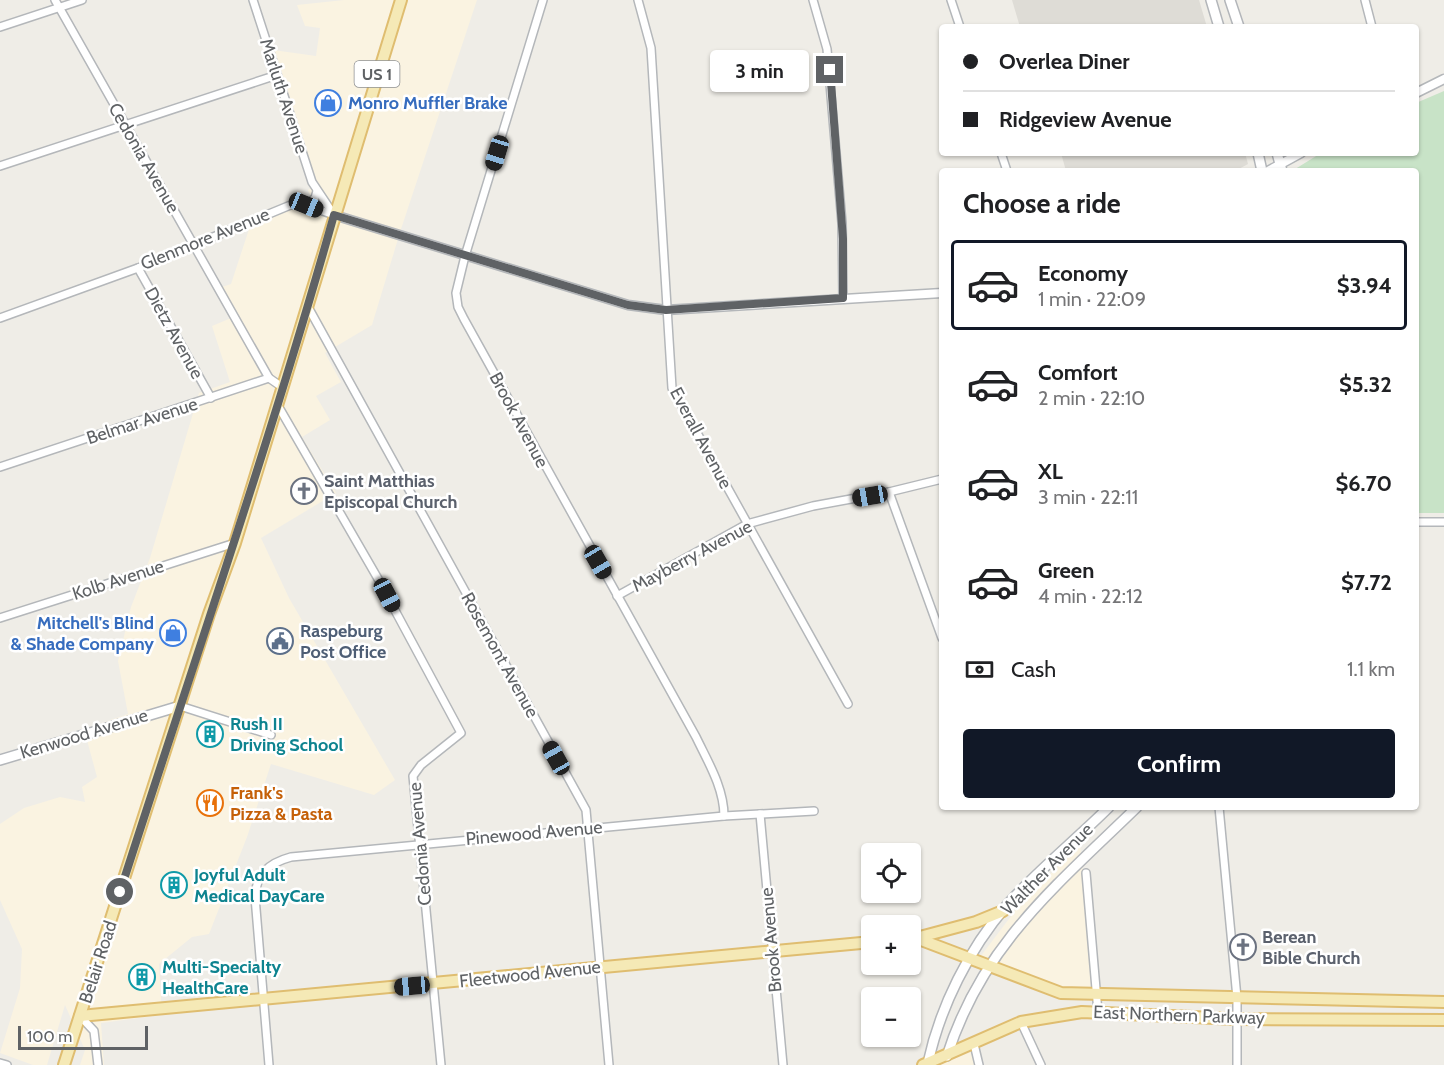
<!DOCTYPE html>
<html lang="en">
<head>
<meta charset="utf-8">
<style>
	:root { --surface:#fff; --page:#f6f6f6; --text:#202124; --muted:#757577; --line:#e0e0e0; --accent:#111827 }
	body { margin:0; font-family:Cabin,sans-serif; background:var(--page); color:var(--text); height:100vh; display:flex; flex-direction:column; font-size:22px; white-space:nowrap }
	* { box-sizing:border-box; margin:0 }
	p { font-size:20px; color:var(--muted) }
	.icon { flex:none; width:33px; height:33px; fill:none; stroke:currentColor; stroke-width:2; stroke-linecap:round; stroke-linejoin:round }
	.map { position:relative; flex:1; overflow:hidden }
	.sheet { position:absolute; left:939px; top:168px; width:480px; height:642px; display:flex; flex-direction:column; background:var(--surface); border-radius:6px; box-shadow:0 2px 4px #0004 }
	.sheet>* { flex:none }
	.hud { position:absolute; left:939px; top:24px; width:480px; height:132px; border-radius:6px; box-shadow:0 2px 4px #0004; display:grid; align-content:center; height:132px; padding:0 24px; background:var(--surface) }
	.tools { position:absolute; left:861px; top:843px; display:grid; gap:12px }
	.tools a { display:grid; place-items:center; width:60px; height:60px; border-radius:6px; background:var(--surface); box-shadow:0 2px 4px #0004; font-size:30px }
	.scale { position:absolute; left:18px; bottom:15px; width:130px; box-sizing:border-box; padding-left:6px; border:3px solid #5f6265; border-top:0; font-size:16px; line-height:21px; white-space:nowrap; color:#5f6265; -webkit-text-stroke:4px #fff; paint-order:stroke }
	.end { position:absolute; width:27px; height:27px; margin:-14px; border:8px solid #5f6265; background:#fff; box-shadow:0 0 0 3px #fff }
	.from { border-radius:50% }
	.bubble { position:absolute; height:42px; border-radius:6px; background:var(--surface); box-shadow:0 2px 4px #0004; font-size:20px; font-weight:800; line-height:42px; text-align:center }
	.car { position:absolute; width:18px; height:36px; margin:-18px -9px; border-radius:8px; box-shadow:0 0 4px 2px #0007; background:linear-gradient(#222 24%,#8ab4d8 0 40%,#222 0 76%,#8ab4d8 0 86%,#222 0) }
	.hud b { display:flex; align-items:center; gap:21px; height:57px; font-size:22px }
	.hud b+b { border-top:2px solid var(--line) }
	.hud i { width:15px; height:15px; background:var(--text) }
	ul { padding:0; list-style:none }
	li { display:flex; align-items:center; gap:18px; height:90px; margin:0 12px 9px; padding:0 12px; border:3px solid transparent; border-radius:6px }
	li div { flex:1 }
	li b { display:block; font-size:22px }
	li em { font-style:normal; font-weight:800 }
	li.active { border-color:var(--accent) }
	li>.icon { width:54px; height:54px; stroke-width:1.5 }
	h2 { padding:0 24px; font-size:27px; line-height:72px }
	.pay { display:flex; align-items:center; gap:15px; height:66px; padding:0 24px; font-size:22px }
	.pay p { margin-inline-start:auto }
	.primary-button { display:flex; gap:12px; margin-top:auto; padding:12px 24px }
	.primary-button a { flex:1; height:69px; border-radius:6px; background:var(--accent); color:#fff; font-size:24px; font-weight:800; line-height:69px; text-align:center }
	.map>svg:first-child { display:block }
	.commercial { fill:#faf3e1 }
	.education { fill:#dedcd6 }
	.green { fill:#c8e3c7 }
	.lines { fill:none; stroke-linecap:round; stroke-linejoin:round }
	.minor-casing { stroke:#b4b7ba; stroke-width:10 }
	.tertiary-casing { stroke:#b4b7ba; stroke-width:11 }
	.secondary-casing { stroke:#b3b6ba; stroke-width:12 }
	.primary-casing { stroke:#dfbd70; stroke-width:14 }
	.minor { stroke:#fff; stroke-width:7 }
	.tertiary { stroke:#fff; stroke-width:8 }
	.secondary { stroke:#fff; stroke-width:9 }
	.primary { stroke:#f5e9b6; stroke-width:10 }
	.route { stroke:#5f6265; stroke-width:8 }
	.labels { text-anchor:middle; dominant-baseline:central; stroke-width:5; stroke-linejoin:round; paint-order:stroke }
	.shield { fill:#fff; stroke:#8f9193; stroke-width:1.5 }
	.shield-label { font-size:16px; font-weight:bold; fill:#5f6265 }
	.street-label { font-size:18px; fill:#5f6265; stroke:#fff }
	.shop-label { font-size:18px; font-weight:bold; fill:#366cbe; stroke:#fff; text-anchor:start }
	.worship-label { font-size:18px; font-weight:bold; fill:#5b616d; stroke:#fff; text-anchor:start }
	.service-label { font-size:18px; font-weight:bold; fill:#4e5e75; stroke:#fff; text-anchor:start }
	.culture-label { font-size:18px; font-weight:bold; fill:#0d838f; stroke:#fff; text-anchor:start }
	.food-label { font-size:18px; font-weight:bold; fill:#c56008; stroke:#fff; text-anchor:start }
</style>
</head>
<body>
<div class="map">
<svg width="1444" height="1065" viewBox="0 0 1444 1065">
	<rect width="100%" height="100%" fill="#efede7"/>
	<g class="commercial">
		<path d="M344,0H477L401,229L372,325L325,353L341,382L316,396L330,420L302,437L336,493L261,538L289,598L395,780L374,795L271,764L247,837L209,934L192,937L159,964L162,1015L101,1023L104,1065H80L85,1050L65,1005L47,1065H33L0,1053L20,988L22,949L0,900V824L24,808L60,797L85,802L82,787L97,777L84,729L128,714L118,661L131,607L150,558L199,393L230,382L212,326L231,318L216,289L231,284L254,214L297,199L312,201L308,190L316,185L273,50L316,56L320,28L305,26L297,5Z"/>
		<path d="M1080,844L1095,994L1057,990L977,961L1018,907Z"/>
		<path d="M974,1043L980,1065H928Z"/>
	</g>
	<g class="education">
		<path d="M1012,0H1199L1207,27H1020Z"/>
		<path d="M1061,153H1245L1248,164L1235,171H1066Z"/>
	</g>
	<path class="green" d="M1444,91V513H1416V171H1292L1321,153H1416V103Z"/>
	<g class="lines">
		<defs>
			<g id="minor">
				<path d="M55,0L269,378L282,387"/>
				<path d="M253,0L312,182L334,215"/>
				<path d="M543,0L465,256L456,293L458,307L464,319L696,737C708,762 724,788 724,816"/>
				<path d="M638,0L651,48L672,388L848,704"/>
				<path d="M813,0L827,49L842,223L843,298"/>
				<path d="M951,0L960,27"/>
				<path d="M1365,0L1372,27"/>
				<path d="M0,27L82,0"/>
				<path d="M1001,153L1007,171"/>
				<path d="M0,166L277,75"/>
				<path d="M306,205L315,198L317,191"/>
				<path d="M138,268L211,398"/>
				<path d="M308,307L586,810L609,1065"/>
				<path d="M0,318L138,268L293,204L306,205L334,215"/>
				<path d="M277,404L377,577L461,733L421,765L413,776L441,1065"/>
				<path d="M0,467L269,378"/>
				<path d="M889,492L942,638"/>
				<path d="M1416,522H1444"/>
				<path d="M617,596L747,524L813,506L889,492L942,479"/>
				<path d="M0,618L235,543"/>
				<path d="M180,706L271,735"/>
				<path d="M1219,807L1237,998V1065"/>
				<path d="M760,814L783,1065"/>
				<path d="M1086,873L1098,1012"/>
				<path d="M80,1016L94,1031L98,1065"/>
				<path d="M1021,1022L1041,1065"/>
				<path d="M974,1044L979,1065"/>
				<path d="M0,1063L7,1065"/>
				<path d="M269,1065L255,897C256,874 269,863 291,857L724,816L814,811"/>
			</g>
			<g id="tertiary">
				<path d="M1416,93L1444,79"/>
				<path d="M1268,171L1301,153"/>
				<path d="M334,215L628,305L666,310L942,293"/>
			</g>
			<g id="secondary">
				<path d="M1211,0L1219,27"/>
				<path d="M1230,0L1239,27"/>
				<path d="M1258,153L1262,171"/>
				<path d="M1277,153L1282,171"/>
				<path d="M0,760L180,706"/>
				<path d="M947,1056C982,945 1057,885 1137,807"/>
				<path d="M928,1063C940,1007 969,949 1007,905C1038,870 1076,840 1109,807"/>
			</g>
			<g id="primary">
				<path d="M916,938L976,922L1003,911"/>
				<path d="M910,939L916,938L1061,993L1444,1002"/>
				<path d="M80,1016L872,942"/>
				<path d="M64,1065L209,614L235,543L401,0"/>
				<path d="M923,1065L1021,1022L1082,1012L1237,1019L1444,1020"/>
			</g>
		</defs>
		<use href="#minor" class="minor-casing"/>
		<use href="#tertiary" class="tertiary-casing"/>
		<use href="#secondary" class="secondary-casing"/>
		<use href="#primary" class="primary-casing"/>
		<use href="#minor" class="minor"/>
		<use href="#tertiary" class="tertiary"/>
		<use href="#secondary" class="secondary"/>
		<use href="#primary" class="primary"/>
	</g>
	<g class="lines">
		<path class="route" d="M120,892C192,667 270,443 334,215L628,305L666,310L843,298V239L830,70"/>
	</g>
	<defs>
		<symbol id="shop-ring" viewBox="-11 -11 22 22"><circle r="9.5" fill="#fff" stroke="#3f7fe0" stroke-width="1.5"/><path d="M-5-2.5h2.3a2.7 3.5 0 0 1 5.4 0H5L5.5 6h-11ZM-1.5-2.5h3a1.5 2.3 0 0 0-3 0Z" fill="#3f7fe0"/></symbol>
		<symbol id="church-ring" viewBox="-11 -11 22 22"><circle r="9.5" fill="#fff" stroke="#6b7280" stroke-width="1.5"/><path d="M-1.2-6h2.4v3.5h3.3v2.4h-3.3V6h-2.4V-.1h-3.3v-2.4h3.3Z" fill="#6b7280"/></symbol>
		<symbol id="civic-ring" viewBox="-11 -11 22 22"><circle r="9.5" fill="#fff" stroke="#5c6f8a" stroke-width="1.5"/><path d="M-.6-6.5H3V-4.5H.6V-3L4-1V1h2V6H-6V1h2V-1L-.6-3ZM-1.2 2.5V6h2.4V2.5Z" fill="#5c6f8a"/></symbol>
		<symbol id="building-ring" viewBox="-11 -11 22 22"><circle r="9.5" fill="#fff" stroke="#0f9aa8" stroke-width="1.5"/><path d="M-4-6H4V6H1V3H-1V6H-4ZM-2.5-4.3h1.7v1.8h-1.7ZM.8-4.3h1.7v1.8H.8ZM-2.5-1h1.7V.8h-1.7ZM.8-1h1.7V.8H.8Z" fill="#0f9aa8"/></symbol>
		<symbol id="restaurant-ring" viewBox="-11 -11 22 22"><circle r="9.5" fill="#fff" stroke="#e8710a" stroke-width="1.5"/><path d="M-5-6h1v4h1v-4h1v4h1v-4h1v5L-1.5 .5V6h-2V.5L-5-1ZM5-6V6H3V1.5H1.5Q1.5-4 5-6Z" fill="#e8710a"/></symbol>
	</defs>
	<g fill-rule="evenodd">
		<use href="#shop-ring" x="313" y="88" width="30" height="30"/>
		<use href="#church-ring" x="289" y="476" width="30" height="30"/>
		<use href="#shop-ring" x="158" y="618" width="30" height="30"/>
		<use href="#civic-ring" x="265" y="626" width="30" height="30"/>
		<use href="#building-ring" x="195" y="719" width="30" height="30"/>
		<use href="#restaurant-ring" x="195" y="788" width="30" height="30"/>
		<use href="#building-ring" x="159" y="870" width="30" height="30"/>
		<use href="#church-ring" x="1228" y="932" width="30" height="30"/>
		<use href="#building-ring" x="127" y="962" width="30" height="30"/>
	</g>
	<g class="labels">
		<rect class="shield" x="354.5" y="61" width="45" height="26" rx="4.5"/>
		<g class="shield-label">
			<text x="377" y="74">US 1</text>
		</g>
		<g class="street-label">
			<text transform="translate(284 96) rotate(72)">Marluth Avenue</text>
			<text transform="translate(144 158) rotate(60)">Cedonia Avenue</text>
			<text transform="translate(205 239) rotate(-22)">Glenmore Avenue</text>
			<text transform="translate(174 333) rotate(61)">Dietz Avenue</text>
			<text transform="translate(519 420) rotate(62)">Brook Avenue</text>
			<text transform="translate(142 421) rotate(-18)">Belmar Avenue</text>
			<text transform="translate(701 438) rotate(62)">Everall Avenue</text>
			<text transform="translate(692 556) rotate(-28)">Mayberry Avenue</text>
			<text transform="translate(118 580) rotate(-18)">Kolb Avenue</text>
			<text transform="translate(500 655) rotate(61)">Rosemont Avenue</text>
			<text transform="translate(84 734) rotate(-17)">Kenwood Avenue</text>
			<text transform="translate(534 833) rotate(-5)">Pinewood Avenue</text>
			<text transform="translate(420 844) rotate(-95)">Cedonia Avenue</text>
			<text transform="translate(1047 869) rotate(-45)">Walther Avenue</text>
			<text transform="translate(771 940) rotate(-95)">Brook Avenue</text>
			<text transform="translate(98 962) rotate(-72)">Belair Road</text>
			<text transform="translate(530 974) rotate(-6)">Fleetwood Avenue</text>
			<text transform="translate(1179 1015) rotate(2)">East Northern Parkway</text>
		</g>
		<g class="shop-label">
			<text x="348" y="103">Monro Muffler Brake</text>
			<text x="154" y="623" text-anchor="end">Mitchell's Blind<tspan x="154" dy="21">&amp; Shade Company</tspan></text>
		</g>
		<g class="worship-label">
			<text x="324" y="481">Saint Matthias<tspan x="324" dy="21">Episcopal Church</tspan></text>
			<text x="1262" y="937">Berean<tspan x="1262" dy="21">Bible Church</tspan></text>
		</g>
		<g class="service-label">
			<text x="300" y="631">Raspeburg<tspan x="300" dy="21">Post Office</tspan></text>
		</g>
		<g class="culture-label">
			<text x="230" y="724">Rush II<tspan x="230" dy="21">Driving School</tspan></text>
			<text x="194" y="875">Joyful Adult<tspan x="194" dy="21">Medical DayCare</tspan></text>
			<text x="162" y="967">Multi-Specialty<tspan x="162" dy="21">HealthCare</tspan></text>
		</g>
		<g class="food-label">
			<text x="230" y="793">Frank's<tspan x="230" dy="21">Pizza &amp; Pasta</tspan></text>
		</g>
	</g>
</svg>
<div class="tools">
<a><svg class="icon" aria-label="locate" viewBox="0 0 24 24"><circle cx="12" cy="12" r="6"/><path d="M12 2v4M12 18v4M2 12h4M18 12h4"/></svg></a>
<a>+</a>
<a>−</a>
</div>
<div class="scale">100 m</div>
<i class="end from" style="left:120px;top:892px"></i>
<i class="end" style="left:830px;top:70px"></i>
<div class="bubble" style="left:710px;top:50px;width:99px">3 min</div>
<i class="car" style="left:497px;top:153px;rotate:197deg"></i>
<i class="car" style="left:306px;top:205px;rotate:112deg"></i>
<i class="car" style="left:870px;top:496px;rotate:260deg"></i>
<i class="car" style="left:598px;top:562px;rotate:150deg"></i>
<i class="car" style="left:387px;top:595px;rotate:152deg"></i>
<i class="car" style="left:556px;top:758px;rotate:331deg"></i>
<i class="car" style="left:412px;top:986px;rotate:265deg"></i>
<div class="hud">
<b><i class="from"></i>Overlea Diner</b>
<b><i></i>Ridgeview Avenue</b>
</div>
<section class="sheet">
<h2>Choose a ride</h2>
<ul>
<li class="active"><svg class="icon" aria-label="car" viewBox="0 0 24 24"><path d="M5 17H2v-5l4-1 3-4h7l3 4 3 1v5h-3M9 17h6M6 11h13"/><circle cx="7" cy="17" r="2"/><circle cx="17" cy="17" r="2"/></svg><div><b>Economy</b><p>1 min · 22:09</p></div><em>$3.94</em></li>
<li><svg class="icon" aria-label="car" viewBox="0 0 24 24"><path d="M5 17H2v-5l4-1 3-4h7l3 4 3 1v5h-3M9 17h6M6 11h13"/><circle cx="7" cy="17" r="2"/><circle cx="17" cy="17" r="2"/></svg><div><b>Comfort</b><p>2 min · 22:10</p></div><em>$5.32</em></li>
<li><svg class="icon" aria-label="car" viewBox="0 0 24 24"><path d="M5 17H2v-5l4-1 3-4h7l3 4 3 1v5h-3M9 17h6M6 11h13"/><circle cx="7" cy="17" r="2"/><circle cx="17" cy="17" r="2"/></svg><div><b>XL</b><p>3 min · 22:11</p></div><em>$6.70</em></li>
<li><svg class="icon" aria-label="car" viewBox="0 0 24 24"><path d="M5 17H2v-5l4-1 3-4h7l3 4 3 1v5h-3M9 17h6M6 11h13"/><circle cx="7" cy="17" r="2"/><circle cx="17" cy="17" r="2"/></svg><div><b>Green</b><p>4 min · 22:12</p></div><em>$7.72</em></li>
</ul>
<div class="pay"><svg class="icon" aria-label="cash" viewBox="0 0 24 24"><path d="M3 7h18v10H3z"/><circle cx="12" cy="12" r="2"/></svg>Cash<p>1.1 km</p></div>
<div class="primary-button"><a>Confirm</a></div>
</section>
</div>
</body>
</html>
